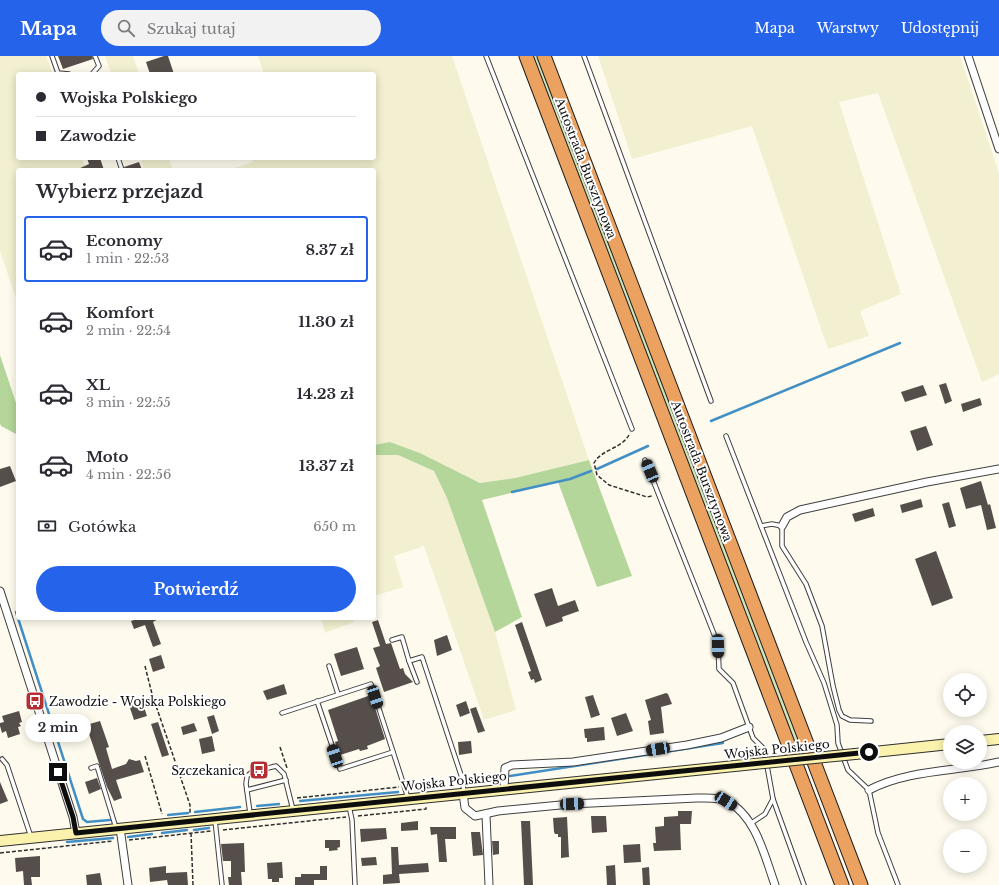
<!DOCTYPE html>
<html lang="pl">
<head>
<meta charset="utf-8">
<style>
	:root { --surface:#fff; --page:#f2f2f3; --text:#2b2b33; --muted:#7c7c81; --line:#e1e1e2; --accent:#2563eb }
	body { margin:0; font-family:"Libre Baskerville",serif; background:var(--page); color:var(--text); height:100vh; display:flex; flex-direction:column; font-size:15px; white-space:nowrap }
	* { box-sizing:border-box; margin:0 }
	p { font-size:13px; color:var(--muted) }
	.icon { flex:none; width:22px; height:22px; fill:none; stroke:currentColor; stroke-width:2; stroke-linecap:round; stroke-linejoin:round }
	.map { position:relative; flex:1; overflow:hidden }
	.sheet { position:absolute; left:16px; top:112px; width:360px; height:452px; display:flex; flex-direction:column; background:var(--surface); border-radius:4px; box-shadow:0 2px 10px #0003 }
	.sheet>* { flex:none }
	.top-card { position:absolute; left:16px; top:16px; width:360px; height:88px; border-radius:4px; box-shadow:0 2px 10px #0003; display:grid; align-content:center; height:88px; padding:0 20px; background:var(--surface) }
	.controls { position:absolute; left:943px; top:617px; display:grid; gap:8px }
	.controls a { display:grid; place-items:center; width:44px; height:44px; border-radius:50%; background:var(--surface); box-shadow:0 2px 10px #0003; font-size:20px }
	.end { position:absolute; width:18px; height:18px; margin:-9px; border:5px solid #0d0d0d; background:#fff; box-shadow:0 0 0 2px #fff }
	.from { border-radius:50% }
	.bubble { position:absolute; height:28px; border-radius:14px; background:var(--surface); box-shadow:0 2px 10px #0003; font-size:13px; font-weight:700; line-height:28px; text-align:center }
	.car { position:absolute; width:12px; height:24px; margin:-12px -6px; border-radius:5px; box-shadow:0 0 3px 1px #0007; background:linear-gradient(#222 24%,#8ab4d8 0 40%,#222 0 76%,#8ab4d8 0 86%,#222 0) }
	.top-card b { display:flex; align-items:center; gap:14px; height:38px; font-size:15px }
	.top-card b+b { border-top:1px solid var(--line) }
	.top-card i { width:10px; height:10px; background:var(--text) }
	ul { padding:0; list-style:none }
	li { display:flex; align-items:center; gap:12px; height:66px; margin:0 8px 6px; padding:0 12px; border:2px solid transparent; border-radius:4px }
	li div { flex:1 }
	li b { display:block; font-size:15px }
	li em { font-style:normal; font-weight:700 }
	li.current { border-color:var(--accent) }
	li>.icon { width:36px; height:36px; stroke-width:1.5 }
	h2 { padding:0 20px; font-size:18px; line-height:48px }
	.pay { display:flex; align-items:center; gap:10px; height:44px; padding:0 20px; font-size:15px }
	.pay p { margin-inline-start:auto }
	.cta { display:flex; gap:8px; margin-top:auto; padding:8px 20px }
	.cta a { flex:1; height:46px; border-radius:24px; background:var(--accent); color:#fff; font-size:16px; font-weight:700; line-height:46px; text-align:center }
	header { display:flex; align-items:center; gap:24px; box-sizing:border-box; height:56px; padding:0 20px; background:var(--accent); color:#fff }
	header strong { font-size:19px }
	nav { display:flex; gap:22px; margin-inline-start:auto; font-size:14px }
	.search { width:280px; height:36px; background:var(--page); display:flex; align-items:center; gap:10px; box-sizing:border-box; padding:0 14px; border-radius:22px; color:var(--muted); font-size:15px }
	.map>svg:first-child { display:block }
	.farmland { fill:#f2f0d0 }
	.green { fill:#d0e6ba }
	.forest { fill:#b4d69a }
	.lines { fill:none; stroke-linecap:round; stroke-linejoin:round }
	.stream { stroke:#428fc5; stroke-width:2.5 }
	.building { fill:#554e4a }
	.lane-casing { stroke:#404040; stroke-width:5.5 }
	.street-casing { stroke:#404040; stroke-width:9 }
	.secondary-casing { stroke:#2f2f2f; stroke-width:12 }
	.highway-casing { stroke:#1e1e1e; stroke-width:15 }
	.path { stroke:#2f2f2f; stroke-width:1.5; stroke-dasharray:4 2; stroke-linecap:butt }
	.lane { stroke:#fff; stroke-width:3.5 }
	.street { stroke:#fff; stroke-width:7 }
	.secondary { stroke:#faf2ad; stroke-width:10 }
	.highway { stroke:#eba15f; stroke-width:13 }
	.secondary-bridge-casing { stroke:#2f2f2f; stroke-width:12; stroke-linecap:butt }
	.secondary-bridge { stroke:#faf2ad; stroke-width:10 }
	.route { stroke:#0d0d0d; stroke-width:5 }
	.labels { text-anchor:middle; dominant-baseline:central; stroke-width:4; stroke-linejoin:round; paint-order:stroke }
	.street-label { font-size:12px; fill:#0d0d0d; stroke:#fff }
	.poi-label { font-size:12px; fill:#0d0d0d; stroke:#fff; text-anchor:start }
</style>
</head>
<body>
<header>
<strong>Mapa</strong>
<div class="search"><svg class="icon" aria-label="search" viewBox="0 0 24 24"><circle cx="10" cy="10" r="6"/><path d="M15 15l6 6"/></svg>Szukaj tutaj</div>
<nav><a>Mapa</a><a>Warstwy</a><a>Udostępnij</a></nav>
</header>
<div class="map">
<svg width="999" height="829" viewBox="0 0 999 829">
	<rect width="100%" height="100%" fill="#fefbee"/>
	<g class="farmland">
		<path d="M0,0H46L53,18H18V102H82L86,114H18V248L0,195Z"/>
		<path d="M105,0H133L139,18H111Z"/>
		<path d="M258,0H452L589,404L515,422L480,427L420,397L390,386L374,389V114H228L253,106L252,102H374V18H264Z"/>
		<path d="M598,0H960L999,117V318L982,326L878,37L839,46L901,238L860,255L869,280L828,293L752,70L632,103Z"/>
		<path d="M140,102H169L173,114H144Z"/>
		<path d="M374,399H398L434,415L447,442L495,576L516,654L484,664L424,490L394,500L403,531L374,540Z"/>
		<path d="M321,562H352L354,566L325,577Z"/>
	</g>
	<path class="green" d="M531,0H538L803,694L796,695Z"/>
	<g class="forest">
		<path d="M0,299L18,353V379L1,370L0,367Z"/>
		<path d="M390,386L420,397L480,427L515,422L589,404L632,520L597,531L558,426L482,444L522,561L495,576L447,442L434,415L398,399H374V389Z"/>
	</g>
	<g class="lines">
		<g class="stream">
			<path d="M711,365L900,287"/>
			<path d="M597,413L648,390"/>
			<path d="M512,436L570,423L591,415"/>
			<path d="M16,556L83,763L87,766L110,764"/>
			<path d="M510,720L723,687"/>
			<path d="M300,745L398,736"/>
			<path d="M257,750L279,748"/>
			<path d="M195,756L240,751"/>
			<path d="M168,759L188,757"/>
			<path d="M194,774L209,772"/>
			<path d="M162,777L187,774"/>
			<path d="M128,781L152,778"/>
			<path d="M67,786L113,782"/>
		</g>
	</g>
	<g class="building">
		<path d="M58,0H92L93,3L63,13Z"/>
		<path d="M164,0H168L174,18H150L146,6Z"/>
		<path d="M87,102H100L104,114H76L89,108Z"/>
		<path d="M139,106L142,114H125L124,111Z"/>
		<path d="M946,327L952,345L945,348L939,329Z"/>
		<path d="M923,329L927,339L905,346L901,336Z"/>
		<path d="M980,342L982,349L963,356L961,348Z"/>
		<path d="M926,370L933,389L917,395L910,375Z"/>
		<path d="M10,410L16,425L0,431V413Z"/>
		<path d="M981,425L988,449L990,448L996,472L987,474L981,449L966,453L960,432Z"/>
		<path d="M921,443L923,451L902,457L900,449Z"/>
		<path d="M949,446L956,470L949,472L942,448Z"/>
		<path d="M873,452L875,460L855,466L852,458Z"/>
		<path d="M936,495L953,542L932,550L915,503Z"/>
		<path d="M552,532L558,550L575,544L579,555L562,561L563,565L546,571L534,538Z"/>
		<path d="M140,562H160L153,566L161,588L153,591L145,569L134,573L131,565Z"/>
		<path d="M378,564L386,588L391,587L400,613L403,612L405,618L413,626L384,636L376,612L380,610L373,592L380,590L372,566Z"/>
		<path d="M522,566L542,624L535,627L534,623L531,624L528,616L531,615L515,569Z"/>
		<path d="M447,579L452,594L437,600L434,584Z"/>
		<path d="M357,591L364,613L341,620L334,598Z"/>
		<path d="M161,599L165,612L153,616L149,603Z"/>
		<path d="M284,628L287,638L267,644L263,635Z"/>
		<path d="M666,637L668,638L672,648L661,651L664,677L650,679L648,665L651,664L645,644Z"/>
		<path d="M371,639L385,683L367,690L368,693L360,695L359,693L340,699L335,686L338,685L328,654Z"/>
		<path d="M593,639L600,659L591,662L585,641Z"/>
		<path d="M142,645L147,660L134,664L129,649Z"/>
		<path d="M466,645L470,657L460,661L456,649Z"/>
		<path d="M476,651L485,675L478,677L470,653Z"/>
		<path d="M19,655L22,666L19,667L21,670L18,671L20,678L8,682L6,675L2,677L0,670V667L4,666L2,660Z"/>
		<path d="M626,657L633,675L617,680L611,662Z"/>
		<path d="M214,659L219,675L212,678L207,661Z"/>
		<path d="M100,665L109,691L106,692L112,713L126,708L129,703L136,705L140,704L144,716L116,724L122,742L114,745L107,731L86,669Z"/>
		<path d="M158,666L169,699L162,701L151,668Z"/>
		<path d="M194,667L197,675L183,679L181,671Z"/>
		<path d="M604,671L605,684L587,686V682H585L584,673Z"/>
		<path d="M212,680L215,695L202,698L199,683Z"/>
		<path d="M471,685L472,697L459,699L458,686Z"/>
		<path d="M97,722L101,733L89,738L85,726Z"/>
		<path d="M0,726L8,745L0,748Z"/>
		<path d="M678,755H692L691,768H680L681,794L654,795L653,787H656L655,771L664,770V761L678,760Z"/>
		<path d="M591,760H606L607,776L592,777Z"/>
		<path d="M567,761L569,801L561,802V781H558V778H555L554,776L553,762Z"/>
		<path d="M418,765V774L401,775V767Z"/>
		<path d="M521,765H530L533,829H524Z"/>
		<path d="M430,771H456V783H445L447,806H439L437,778L431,779Z"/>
		<path d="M386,772L387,783L361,786L360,773Z"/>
		<path d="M471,776H480L483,799L473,800Z"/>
		<path d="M325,784H340V791L337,792L338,794L329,795V792H325Z"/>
		<path d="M492,785H499V798L493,799Z"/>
		<path d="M244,787L245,816H241L242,829H229L228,821H231V805H223L221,788Z"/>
		<path d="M640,788L641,806L624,807L623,789Z"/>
		<path d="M391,791H398L399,809L428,807L429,816L399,818L400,827L383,828V819L392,818Z"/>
		<path d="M40,800V821H31L32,829H24L23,815L16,816L15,802Z"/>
		<path d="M376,801L377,809L362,810L361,802Z"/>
		<path d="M282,806L283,822H279V826H272V823H268L267,807Z"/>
		<path d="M615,809L616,829H607L606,810Z"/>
		<path d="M166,810V817L187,816L188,829H168L167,824L150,826L149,812Z"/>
		<path d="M320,810H327V824H314V829H295V821H301V818H320Z"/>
		<path d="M649,811L650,829H643L642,812Z"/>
		<path d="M100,817L102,829H87L86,819Z"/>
	</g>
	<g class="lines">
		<defs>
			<g id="lane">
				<path d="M52,0L58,17L69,18"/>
				<path d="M486,0L632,373"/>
				<path d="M584,0L711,345"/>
				<path d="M92,18L99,10L95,0"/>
				<path d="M118,102L122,114"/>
				<path d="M726,380L806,586L824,627L837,669L838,687L848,714L869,734L878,777L898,829"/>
				<path d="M645,404L714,578L718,590L719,613L733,627L753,682L764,693L773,743L804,829"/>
				<path d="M761,470L772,468L782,470V490L806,528L822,570L833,630L839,654L842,660L850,664L871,665"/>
				<path d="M392,584L402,581L409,605L422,601L462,722L464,736"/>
				<path d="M409,605L417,626"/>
				<path d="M329,610L338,638"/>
				<path d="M317,645L340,713L393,696"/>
				<path d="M282,657L371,628L408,742"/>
				<path d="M2,703L7,709L31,781"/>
				<path d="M91,712L97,710L116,772"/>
				<path d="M247,734L286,724"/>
				<path d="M349,750L352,764L355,829"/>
				<path d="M250,757L246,728L247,720L252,716L276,710L284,718L293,754"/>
				<path d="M215,764L222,829"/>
				<path d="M750,768L765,758L773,743"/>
			</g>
			<g id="street">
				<path d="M968,0L999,93"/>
				<path d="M782,470L787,461L800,454L927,426L999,413"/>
				<path d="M0,535L73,761L76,777"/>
				<path d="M504,734L505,712L512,709L573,706L687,689L721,682L749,671"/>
				<path d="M869,734C909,713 956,716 999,706"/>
				<path d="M463,737L465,752L475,760L498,755L571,748L697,742C707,742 718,741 727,745C756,760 765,801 775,829"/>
				<path d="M486,759L489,829"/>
				<path d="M120,772L128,829"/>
			</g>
			<g id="secondary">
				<path d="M980,685L999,683"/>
				<path d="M855,698L950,688"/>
				<path d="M0,785L754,708"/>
			</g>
			<g id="highway">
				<path d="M526,0L842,829"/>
				<path d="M544,0L861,829"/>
			</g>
		</defs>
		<use href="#lane" class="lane-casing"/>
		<use href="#street" class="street-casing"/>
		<use href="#secondary" class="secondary-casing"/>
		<use href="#highway" class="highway-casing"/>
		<g class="path">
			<path d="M629,379C621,393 602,393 594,407L597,419L609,429L647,441L652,440"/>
			<path d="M145,610L152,638L190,749V757"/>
			<path d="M280,691L287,712"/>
			<path d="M145,700L162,758"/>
			<path d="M297,742L399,731"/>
			<path d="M358,760L426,753V751"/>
			<path d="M223,774L346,761"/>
			<path d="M191,777L193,829"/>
			<path d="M129,784L211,775"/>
			<path d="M0,797L113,785"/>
		</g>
		<use href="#lane" class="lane"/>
		<use href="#street" class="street"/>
		<use href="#secondary" class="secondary"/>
		<use href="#highway" class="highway"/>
		<defs>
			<path id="secondary-bridge" d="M754,708L855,698"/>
		</defs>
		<use href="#secondary-bridge" class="secondary-bridge-casing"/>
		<use href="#secondary-bridge" class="secondary-bridge"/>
	</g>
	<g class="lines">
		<path class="route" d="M58,716L73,761L76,777L869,696"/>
	</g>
	<defs>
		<symbol id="bus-square" viewBox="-11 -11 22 22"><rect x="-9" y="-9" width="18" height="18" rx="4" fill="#b42e32" stroke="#fff"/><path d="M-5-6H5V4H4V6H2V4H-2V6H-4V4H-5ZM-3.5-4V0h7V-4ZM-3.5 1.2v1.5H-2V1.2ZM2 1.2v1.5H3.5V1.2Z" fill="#fff"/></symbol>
	</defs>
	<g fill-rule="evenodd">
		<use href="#bus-square" x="24" y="634" width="22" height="22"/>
		<use href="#bus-square" x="248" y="703" width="22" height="22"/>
	</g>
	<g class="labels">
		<g class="street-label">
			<text transform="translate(586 112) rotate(69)">Autostrada Bursztynowa</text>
			<text transform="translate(702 415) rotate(69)">Autostrada Bursztynowa</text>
			<text transform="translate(777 693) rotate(-6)">Wojska Polskiego</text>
			<text transform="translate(454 725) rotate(-6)">Wojska Polskiego</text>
		</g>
		<g class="poi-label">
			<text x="49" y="645">Zawodzie - Wojska Polskiego</text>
			<text x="245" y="714" text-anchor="end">Szczekanica</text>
		</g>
	</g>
</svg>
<div class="controls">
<a><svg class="icon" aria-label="locate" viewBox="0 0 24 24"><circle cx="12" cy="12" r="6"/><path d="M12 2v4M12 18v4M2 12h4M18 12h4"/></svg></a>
<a><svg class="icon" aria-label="layers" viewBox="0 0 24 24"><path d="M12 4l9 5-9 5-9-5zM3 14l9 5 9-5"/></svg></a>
<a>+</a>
<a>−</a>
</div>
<i class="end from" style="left:869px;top:696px"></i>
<i class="end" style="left:58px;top:716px"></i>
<div class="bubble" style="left:25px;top:658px;width:66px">2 min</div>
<i class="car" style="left:650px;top:415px;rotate:337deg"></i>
<i class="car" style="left:718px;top:590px;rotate:179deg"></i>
<i class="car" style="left:375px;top:641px;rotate:162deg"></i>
<i class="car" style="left:658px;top:693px;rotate:261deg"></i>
<i class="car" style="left:335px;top:700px;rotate:342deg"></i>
<i class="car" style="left:726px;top:745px;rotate:123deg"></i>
<i class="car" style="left:572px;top:748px;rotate:88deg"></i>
<div class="top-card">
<b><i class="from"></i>Wojska Polskiego</b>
<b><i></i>Zawodzie</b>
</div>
<section class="sheet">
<h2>Wybierz przejazd</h2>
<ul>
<li class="current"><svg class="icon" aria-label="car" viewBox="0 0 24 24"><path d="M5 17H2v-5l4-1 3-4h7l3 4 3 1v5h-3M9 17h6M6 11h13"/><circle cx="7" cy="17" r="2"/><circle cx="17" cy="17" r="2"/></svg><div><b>Economy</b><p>1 min · 22:53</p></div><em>8.37 zł</em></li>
<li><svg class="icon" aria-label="car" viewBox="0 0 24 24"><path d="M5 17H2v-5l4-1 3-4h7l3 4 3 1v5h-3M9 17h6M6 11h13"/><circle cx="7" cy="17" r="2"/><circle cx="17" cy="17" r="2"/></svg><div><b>Komfort</b><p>2 min · 22:54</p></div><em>11.30 zł</em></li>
<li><svg class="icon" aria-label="car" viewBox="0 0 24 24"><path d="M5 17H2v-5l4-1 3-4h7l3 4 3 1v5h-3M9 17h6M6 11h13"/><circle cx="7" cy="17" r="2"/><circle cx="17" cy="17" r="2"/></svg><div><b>XL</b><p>3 min · 22:55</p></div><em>14.23 zł</em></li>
<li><svg class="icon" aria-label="car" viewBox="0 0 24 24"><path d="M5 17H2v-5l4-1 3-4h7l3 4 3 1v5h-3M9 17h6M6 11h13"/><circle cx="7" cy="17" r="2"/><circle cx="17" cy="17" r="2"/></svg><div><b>Moto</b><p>4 min · 22:56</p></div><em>13.37 zł</em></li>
</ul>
<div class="pay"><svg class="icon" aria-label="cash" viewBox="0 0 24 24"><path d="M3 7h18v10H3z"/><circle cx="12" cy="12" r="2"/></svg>Gotówka<p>650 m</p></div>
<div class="cta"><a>Potwierdź</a></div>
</section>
</div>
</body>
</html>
